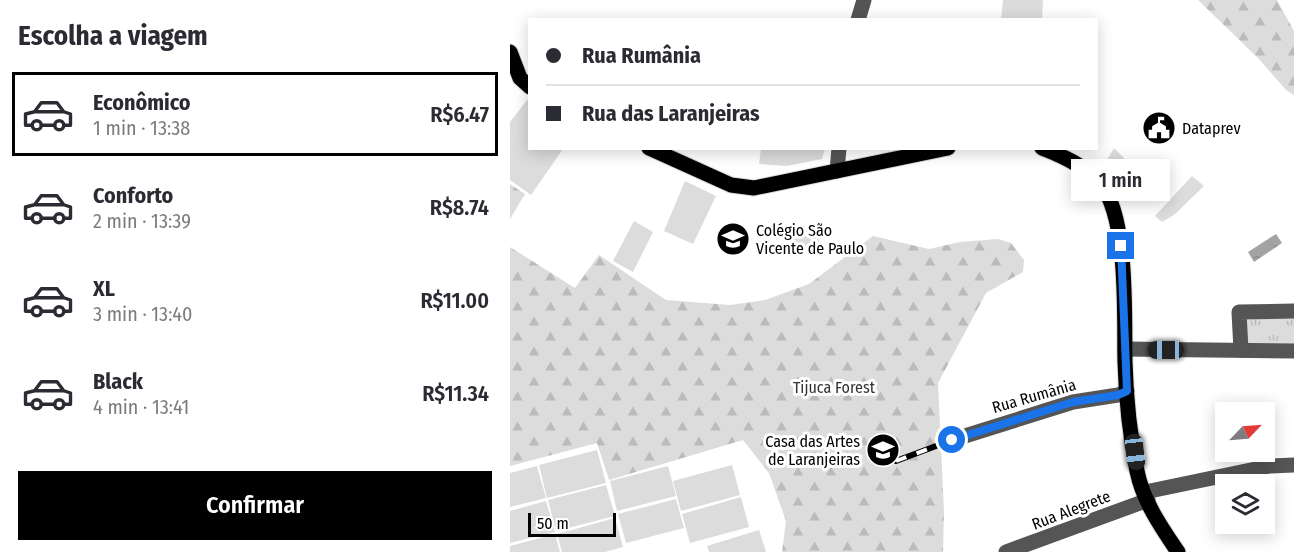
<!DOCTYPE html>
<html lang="pt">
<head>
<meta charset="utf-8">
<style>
	:root { --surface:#fff; --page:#f2f2f3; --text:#2b2b33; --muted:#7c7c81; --line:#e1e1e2; --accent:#000 }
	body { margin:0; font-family:"Fira Sans Condensed",sans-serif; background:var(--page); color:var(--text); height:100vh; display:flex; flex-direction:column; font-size:22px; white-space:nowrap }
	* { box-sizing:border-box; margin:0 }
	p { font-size:20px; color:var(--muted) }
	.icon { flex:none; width:33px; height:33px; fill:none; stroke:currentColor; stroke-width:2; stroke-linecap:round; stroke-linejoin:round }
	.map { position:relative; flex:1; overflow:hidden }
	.sheet { display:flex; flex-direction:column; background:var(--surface); width:510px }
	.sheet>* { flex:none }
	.top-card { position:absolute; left:18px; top:18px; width:570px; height:132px; border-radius:0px; box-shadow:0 3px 15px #0003; display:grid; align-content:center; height:132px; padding:0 18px; background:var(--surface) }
	.needle { width:39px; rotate:65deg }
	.tools { position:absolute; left:705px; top:402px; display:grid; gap:12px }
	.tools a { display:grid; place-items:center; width:60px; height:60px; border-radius:0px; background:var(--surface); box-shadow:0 3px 15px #0003; font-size:30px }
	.scale { position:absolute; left:18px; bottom:15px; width:88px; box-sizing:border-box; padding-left:6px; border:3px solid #000; border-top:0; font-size:16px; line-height:21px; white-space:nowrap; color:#000; -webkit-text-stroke:4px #fff; paint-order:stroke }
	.end { position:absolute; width:27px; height:27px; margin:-14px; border:8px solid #1a73e8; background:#fff; box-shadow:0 0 0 3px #fff }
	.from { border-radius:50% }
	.bubble { position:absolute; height:42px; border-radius:0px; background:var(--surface); box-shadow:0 3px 15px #0003; font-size:20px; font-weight:600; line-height:42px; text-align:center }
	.car { position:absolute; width:18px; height:36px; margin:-18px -9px; border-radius:8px; box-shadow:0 0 4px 2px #0007; background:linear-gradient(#222 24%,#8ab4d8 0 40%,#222 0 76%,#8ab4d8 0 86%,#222 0) }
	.top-card b { display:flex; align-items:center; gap:21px; height:57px; font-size:22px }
	.top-card b+b { border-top:2px solid var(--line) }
	.top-card i { width:15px; height:15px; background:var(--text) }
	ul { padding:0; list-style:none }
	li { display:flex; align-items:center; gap:18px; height:84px; margin:0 12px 9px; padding:0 6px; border:3px solid transparent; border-radius:0px }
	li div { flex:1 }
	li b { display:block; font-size:22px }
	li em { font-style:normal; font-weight:600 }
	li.selected { border-color:var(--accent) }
	li>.icon { width:54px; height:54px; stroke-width:1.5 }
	h2 { padding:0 18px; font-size:27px; line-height:72px }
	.primary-button { display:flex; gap:12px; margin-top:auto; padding:12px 18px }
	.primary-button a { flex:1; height:69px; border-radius:0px; background:var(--accent); color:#fff; font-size:24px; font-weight:600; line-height:69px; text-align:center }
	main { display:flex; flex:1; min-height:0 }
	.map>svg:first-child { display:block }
	.forest { fill:url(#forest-firs) }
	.park { fill:url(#park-tufts) }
	.garden { fill:#dcdcdc }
	.water { fill:url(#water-ripples) }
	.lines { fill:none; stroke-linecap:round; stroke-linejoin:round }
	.major-casing { stroke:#dbdbdb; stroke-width:17 }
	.minor { stroke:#555; stroke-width:15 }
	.major { stroke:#000; stroke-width:15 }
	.rail-casing { stroke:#000; stroke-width:6 }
	.rail { stroke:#fff; stroke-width:4; stroke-dasharray:11; stroke-linecap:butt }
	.route { stroke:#1a73e8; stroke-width:8 }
	.labels { text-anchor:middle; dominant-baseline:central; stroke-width:6; stroke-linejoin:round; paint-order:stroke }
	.poi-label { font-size:16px; fill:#000; stroke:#fff; text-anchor:start }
	.park-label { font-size:16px; fill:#333; stroke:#fff }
	.street-label { font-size:16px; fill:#000; stroke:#fff }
</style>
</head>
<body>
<main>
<section class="sheet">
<h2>Escolha a viagem</h2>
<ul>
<li class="selected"><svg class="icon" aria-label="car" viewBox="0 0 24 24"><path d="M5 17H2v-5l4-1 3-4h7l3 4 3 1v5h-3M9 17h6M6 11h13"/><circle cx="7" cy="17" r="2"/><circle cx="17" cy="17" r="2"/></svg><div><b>Econômico</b><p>1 min · 13:38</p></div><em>R$6.47</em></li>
<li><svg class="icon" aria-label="car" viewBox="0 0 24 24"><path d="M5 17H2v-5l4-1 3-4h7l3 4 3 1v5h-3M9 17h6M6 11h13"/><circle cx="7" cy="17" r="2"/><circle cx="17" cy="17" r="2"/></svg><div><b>Conforto</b><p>2 min · 13:39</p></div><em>R$8.74</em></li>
<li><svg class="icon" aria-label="car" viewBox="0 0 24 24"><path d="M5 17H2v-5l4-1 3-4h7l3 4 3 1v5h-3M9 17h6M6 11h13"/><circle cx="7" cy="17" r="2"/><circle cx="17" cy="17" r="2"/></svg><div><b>XL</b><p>3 min · 13:40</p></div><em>R$11.00</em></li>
<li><svg class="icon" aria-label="car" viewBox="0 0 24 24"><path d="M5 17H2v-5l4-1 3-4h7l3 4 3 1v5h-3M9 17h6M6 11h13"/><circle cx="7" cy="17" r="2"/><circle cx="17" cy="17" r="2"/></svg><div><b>Black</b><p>4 min · 13:41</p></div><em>R$11.34</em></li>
</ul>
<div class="primary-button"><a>Confirmar</a></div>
</section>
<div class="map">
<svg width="784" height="552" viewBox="0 0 784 552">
	<defs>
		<pattern id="forest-firs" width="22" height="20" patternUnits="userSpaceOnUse" patternTransform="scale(1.5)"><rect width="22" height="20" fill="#dcdcdc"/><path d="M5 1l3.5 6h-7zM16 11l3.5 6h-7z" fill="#bbb"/></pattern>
		<pattern id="park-tufts" width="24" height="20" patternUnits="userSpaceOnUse" patternTransform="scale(1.5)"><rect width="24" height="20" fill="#dcdcdc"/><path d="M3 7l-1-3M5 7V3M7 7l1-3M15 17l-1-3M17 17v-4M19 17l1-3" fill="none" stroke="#bbb"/></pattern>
		<pattern id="water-ripples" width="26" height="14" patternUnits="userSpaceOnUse" patternTransform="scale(1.5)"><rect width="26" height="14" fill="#a3a3a3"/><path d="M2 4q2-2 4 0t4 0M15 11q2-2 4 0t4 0" fill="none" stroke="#8b8b8b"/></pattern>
	</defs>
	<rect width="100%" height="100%" fill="#fff"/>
	<g class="forest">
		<path d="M688,0H767L784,31V95L776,90L748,58Z"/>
		<path d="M0,184L15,194L0,219Z"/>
		<path d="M363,236L419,249L450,242L488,239L501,243L514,260L513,272L476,293L428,383L434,512L433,552H272L276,521L259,473L233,440L99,480L87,443L0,466V247L65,288L89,255L156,300L220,305L255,300L299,284Z"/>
	</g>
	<path class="park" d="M732,313H784V351L734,352Z"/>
	<g class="garden">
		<path d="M493,0H533L532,19H491Z"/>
		<path d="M17,100L20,102V148L53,149L21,195L0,180V122Z"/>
		<path d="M604,148L621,165L632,171L628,180L623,176L617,185L623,193L620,197L615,199L603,178L593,167Z"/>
		<path d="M251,149V148L315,149L312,159L277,166L249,164Z"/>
		<path d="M682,176L694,186L664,215L652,222L645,216Z"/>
		<path d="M175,181L206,196L183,244L154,231Z"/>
		<path d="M124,221L143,232L123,272L103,261Z"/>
		<path d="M305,227L310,243L280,249L277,232Z"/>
		<path d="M87,450L96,483L37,498L29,465Z"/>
		<path d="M222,465L230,495L171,511L163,481Z"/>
		<path d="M27,466L36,498L0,507V473Z"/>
		<path d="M158,466L166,496L107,511L100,481Z"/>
		<path d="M96,485L105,516L46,531L38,500Z"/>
		<path d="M231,497L239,527L180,543L172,514Z"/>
		<path d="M166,499L174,528L116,543L108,514Z"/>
		<path d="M36,501L45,532L0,543V511Z"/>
		<path d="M105,518L113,547L95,552H52L47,534Z"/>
		<path d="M249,530L256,552H199L197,546Z"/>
		<path d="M45,534L50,552H0V546Z"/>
	</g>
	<path class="water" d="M766,234L772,243L744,262L738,252Z"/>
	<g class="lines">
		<defs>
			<g id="major">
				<path d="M0,52L10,78L20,87"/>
				<path d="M139,148L221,185L244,188L438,148"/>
				<path d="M532,148C553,156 575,166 590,183C619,217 614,318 615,362C616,398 620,436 627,471C633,501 651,527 668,552"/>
			</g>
		</defs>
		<use href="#major" class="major-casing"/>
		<g class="minor">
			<path d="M348,20L354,0"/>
			<path d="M327,171L329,148"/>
			<path d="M615,349L784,351"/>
			<path d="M731,350L729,312L784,311"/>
			<path d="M442,440L563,402L608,395L617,391"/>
			<path d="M635,492L760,466L784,465"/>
			<path d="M496,552L638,500"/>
		</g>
		<use href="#major" class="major"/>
		<defs>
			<path id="rail" d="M386,461L442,440"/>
		</defs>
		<use href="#rail" class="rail-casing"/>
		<use href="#rail" class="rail"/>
	</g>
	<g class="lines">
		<path class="route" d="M442,440L563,402L608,395L617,391L611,246"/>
	</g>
	<defs>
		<symbol id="civic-disc" viewBox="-11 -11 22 22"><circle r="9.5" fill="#000" stroke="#fff"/><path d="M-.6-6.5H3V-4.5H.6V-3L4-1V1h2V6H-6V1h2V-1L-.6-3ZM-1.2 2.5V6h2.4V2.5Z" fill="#fff"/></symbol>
		<symbol id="school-disc" viewBox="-11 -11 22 22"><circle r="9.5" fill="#000" stroke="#fff"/><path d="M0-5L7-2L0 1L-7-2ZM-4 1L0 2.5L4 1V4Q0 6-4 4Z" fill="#fff"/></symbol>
	</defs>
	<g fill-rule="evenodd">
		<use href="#civic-disc" x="630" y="109" width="38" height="38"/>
		<use href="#school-disc" x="204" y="220" width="38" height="38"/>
		<use href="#school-disc" x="354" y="431" width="38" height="38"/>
	</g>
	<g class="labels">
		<g class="poi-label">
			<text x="672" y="128">Dataprev</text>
			<text x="246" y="230">Colégio São<tspan x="246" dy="18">Vicente de Paulo</tspan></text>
			<text x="350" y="441" text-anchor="end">Casa das Artes<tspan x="350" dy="18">de Laranjeiras</tspan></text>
		</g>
		<g class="park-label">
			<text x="324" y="387">Tijuca Forest</text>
		</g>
		<g class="street-label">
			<text transform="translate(524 396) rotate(-16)">Rua Rumânia</text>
			<text transform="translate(561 510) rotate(-21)">Rua Alegrete</text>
		</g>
	</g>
</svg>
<div class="tools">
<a><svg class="needle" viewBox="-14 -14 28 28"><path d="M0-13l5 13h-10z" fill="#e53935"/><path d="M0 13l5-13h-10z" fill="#7c7c81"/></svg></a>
<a><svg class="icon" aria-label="layers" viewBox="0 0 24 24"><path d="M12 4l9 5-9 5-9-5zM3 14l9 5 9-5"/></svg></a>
</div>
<div class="scale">50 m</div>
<i class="end from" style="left:442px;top:440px"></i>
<i class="end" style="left:611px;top:246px"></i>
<div class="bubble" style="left:561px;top:159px;width:99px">1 min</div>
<i class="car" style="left:656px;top:350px;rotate:270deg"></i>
<i class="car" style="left:625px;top:452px;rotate:173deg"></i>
<div class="top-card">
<b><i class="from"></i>Rua Rumânia</b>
<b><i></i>Rua das Laranjeiras</b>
</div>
</div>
</main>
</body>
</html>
